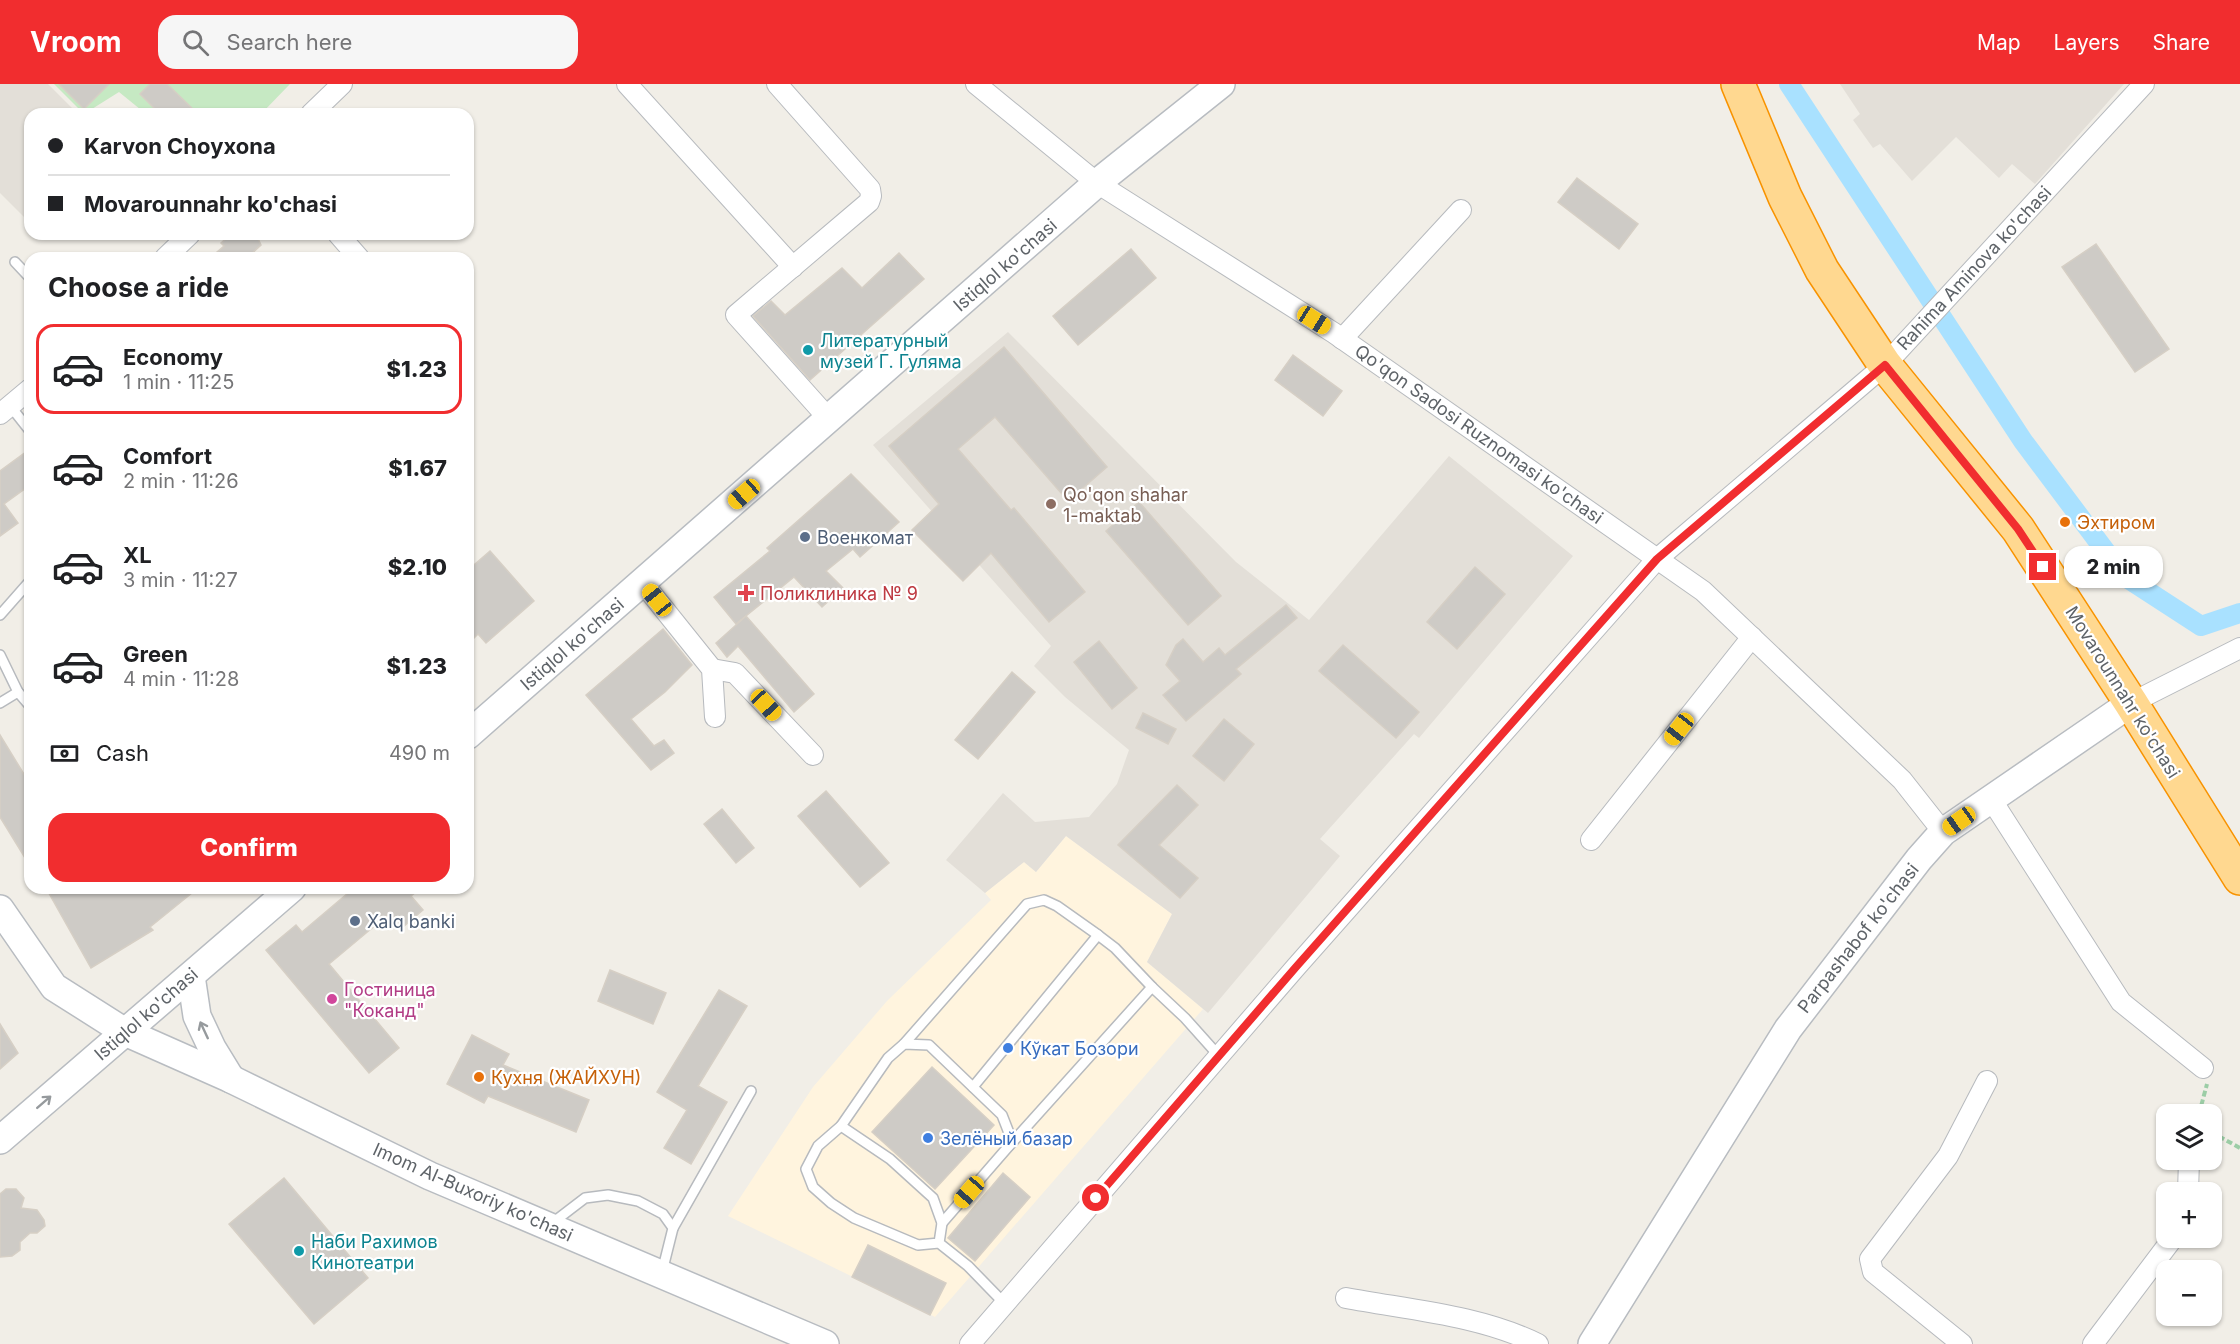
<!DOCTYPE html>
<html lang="en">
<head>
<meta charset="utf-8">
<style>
	:root { --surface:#fff; --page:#f6f6f6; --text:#202124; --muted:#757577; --line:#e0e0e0; --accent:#f12d2f }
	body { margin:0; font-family:Inter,sans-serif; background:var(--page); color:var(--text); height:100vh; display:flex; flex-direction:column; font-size:22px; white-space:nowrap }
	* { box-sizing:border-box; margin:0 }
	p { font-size:20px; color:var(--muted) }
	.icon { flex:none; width:33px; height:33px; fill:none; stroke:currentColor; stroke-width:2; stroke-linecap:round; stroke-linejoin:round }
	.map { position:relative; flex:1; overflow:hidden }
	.drawer { position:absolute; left:24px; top:168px; width:450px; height:642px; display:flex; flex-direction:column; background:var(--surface); border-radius:18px; box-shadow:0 2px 4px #0004 }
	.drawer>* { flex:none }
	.guide { position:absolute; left:24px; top:24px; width:450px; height:132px; border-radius:18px; box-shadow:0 2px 4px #0004; display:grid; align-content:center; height:132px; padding:0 24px; background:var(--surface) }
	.fabs { position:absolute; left:2156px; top:1020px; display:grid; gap:12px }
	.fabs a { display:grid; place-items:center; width:66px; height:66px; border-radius:12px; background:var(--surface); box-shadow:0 2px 4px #0004; font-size:30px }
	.end { position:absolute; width:27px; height:27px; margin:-14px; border:8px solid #f12d2f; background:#fff; box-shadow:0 0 0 3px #fff }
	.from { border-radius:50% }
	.bubble { position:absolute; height:42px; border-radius:18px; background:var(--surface); box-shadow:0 2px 4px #0004; font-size:20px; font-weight:800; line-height:42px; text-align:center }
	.car { position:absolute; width:18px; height:36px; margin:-18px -9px; border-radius:8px; box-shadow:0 0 4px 2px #0007; background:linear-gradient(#f5c518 24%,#345 0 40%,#f5c518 0 76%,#345 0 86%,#f5c518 0) }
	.guide b { display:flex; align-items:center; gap:21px; height:57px; font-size:22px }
	.guide b+b { border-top:2px solid var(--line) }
	.guide i { width:15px; height:15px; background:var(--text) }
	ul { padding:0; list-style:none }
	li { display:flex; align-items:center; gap:18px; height:90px; margin:0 12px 9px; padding:0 12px; border:3px solid transparent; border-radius:18px }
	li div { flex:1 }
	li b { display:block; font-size:22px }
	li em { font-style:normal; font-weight:800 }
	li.current { border-color:var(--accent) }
	li>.icon { width:54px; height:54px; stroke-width:1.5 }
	h2 { padding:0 24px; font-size:27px; line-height:72px }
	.pay { display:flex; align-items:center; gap:15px; height:66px; padding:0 24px; font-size:22px }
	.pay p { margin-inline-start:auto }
	.button { display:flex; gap:12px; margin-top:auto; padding:12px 24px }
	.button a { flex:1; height:69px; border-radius:18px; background:var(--accent); color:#fff; font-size:24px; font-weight:800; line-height:69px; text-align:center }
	header { display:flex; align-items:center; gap:36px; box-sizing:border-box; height:84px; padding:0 30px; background:var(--accent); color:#fff }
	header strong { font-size:28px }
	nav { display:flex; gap:33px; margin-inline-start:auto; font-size:21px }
	.search { width:420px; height:54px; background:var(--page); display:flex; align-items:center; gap:15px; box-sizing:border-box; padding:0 21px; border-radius:18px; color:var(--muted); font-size:22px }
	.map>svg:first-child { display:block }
	.commercial { fill:#fff4de }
	.education { fill:#e3dfd8 }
	.green { fill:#c6e9c3 }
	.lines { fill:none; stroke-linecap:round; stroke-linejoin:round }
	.canal { stroke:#a9e1ff; stroke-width:20 }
	.building { fill:#cecbc6; stroke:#d6cfc5; stroke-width:1.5 }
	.lane-casing { stroke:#b7babe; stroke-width:12 }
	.street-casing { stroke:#b7babe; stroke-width:22 }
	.secondary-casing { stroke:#b8bcc1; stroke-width:30 }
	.highway-casing { stroke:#f89300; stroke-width:36 }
	.path { stroke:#9ccda6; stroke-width:4; stroke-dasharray:6 3; stroke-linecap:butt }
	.lane { stroke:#fff; stroke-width:9 }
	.street { stroke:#fff; stroke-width:20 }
	.secondary { stroke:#fff; stroke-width:27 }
	.highway { stroke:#ffd890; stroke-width:33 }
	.oneway { stroke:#969a9d }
	.route { stroke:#f12d2f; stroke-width:8 }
	.culture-dot { fill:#0f9aa8; stroke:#fff; stroke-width:2 }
	.education-dot { fill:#8d6e63; stroke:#fff; stroke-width:2 }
	.food-dot { fill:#e8710a; stroke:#fff; stroke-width:2 }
	.service-dot { fill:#5c6f8a; stroke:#fff; stroke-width:2 }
	.health-dot { fill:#e0444e; stroke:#fff; stroke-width:2 }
	.hotel-dot { fill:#d1479c; stroke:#fff; stroke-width:2 }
	.shop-dot { fill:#3f7fe0; stroke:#fff; stroke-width:2 }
	.labels { text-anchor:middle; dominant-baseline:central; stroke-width:4.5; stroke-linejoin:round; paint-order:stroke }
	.street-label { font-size:18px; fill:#5e6368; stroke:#fff }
	.culture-label { font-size:18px; fill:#0d838f; stroke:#fff; text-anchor:start }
	.education-label { font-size:18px; fill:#785e54; stroke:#fff; text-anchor:start }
	.food-label { font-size:18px; fill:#c56008; stroke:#fff; text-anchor:start }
	.service-label { font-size:18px; fill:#4e5e75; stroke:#fff; text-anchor:start }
	.health-label { font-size:18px; fill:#be3a42; stroke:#fff; text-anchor:start }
	.hotel-label { font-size:18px; fill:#b23c85; stroke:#fff; text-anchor:start }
	.shop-label { font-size:18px; fill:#366cbe; stroke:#fff; text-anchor:start }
</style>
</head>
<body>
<header>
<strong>Vroom</strong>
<div class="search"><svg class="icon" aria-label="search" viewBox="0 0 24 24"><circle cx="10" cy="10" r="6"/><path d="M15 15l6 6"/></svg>Search here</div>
<nav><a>Map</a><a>Layers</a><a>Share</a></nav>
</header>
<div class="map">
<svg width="2240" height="1260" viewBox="0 0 2240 1260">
	<rect width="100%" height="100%" fill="#f1eee7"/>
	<path class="commercial" d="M1066,752L1172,830L1147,878L1203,925L935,1233L728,1132L813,1003L887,917L991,816L985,809L1024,778L1036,788Z"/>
	<g class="education">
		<path d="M0,0H48L78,30H30V139L0,109Z"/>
		<path d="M1840,0H2124L2035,100L2012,80L1999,94L1956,53L1912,97L1880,60L1873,64L1853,36L1860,30Z"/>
		<path d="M1008,248L1236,478L1309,536L1449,372L1573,472L1419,654L1414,650L1320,755L1340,772L1208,929L1147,878L1172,830L1066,752L1036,788L1024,778L985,809L946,776L1003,709L1035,738L1089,733L1117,700L1129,666L1065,613L1034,582L1051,562L873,361Z"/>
	</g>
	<path class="green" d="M54,0H290L261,30H146L119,8L84,30Z"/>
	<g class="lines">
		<path class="canal" d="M1789,0L2023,357L2124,492L2201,542L2240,529"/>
	</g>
	<g class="building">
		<path d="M59,0H109L84,25Z"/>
		<path d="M150,0H167L198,30H160L140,10Z"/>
		<path d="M1577,94L1638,140L1619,165L1558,118Z"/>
		<path d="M231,150H256L261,161L247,174H210L224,162L221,159Z"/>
		<path d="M2096,160L2169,265L2135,288L2062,183Z"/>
		<path d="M1131,165L1156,194L1078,261L1053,232Z"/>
		<path d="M899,169L924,195L810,296L753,232L771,217L785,231L842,184L862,204Z"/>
		<path d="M1004,263L1107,383L1068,417L995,333L958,365L1011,426L1014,424L1085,508L1049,538L991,469L963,497L912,446L939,420L889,362Z"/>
		<path d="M1293,271L1342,307L1323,332L1275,296Z"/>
		<path d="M30,365V401L4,420L18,439L0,452V387Z"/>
		<path d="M851,390L899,438L860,473L853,465L826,487L843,504L822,523L794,493L736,540L714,513L770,467L767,464Z"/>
		<path d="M1139,418L1221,512L1188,541L1106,447Z"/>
		<path d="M490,467L534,517L486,559L478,550L468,560V486Z"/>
		<path d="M1475,483L1505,510L1457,565L1427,538Z"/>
		<path d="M1286,521L1297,534L1236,585L1241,590L1186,637L1163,611L1180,597L1166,581L1176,561L1183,555L1203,578L1219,564L1225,571Z"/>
		<path d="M746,532L814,610L794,628L738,562L727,573L716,559Z"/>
		<path d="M663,545L692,581L665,608L631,635L654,662L664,656L674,669L651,686L586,611Z"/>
		<path d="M1099,557L1137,604L1112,625L1074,578Z"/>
		<path d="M1343,561L1419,628L1396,654L1319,587Z"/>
		<path d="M1012,588L1035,608L978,675L955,656Z"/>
		<path d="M1143,629L1176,645L1168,660L1136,644Z"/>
		<path d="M1224,635L1254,660L1224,697L1193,672Z"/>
		<path d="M0,651L30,700V782L0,733Z"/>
		<path d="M1177,701L1198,721L1159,761L1198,794L1180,814L1118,761Z"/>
		<path d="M826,707L889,779L860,803L798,732Z"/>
		<path d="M722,725L754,764L736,779L704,740Z"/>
		<path d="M46,804H198L150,843L153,846L91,884Z"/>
		<path d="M354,804H421L411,812L423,826L403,843L390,829L329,880L399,964L369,989L266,866L296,841L302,848Z"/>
		<path d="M610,886L666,909L653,940L598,917Z"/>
		<path d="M719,906L747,922L698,1002L727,1018L691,1080L664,1064L687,1026L657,1008Z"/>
		<path d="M0,940L18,969L0,985Z"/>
		<path d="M472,951L509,970L503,981L589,1016L576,1048L488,1012L484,1019L447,1000Z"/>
		<path d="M932,983L994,1041L935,1105L872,1048Z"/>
		<path d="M1003,1089L1030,1113L975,1177L948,1154Z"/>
		<path d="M284,1094L368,1194L314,1240L229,1140Z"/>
		<path d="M6,1105H16L24,1114L21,1124L37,1126L44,1136L45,1142L37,1149H30L20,1158V1166L12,1172L0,1173V1110Z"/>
		<path d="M868,1161L946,1199L930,1231L852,1193Z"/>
	</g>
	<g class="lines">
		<defs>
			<g id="lane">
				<path d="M15,178L30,194"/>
				<path d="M11,323L30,347"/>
				<path d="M0,531L30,497"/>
				<path d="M0,571L18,608"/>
				<path d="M0,619L18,608L30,622"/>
				<path d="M904,960L1027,820L1044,816L1057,822L1098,851"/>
				<path d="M973,1003L1098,851L1115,864L1152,903"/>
				<path d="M841,1042L888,974L904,960L929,961L1002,1031L1009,1049L1008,1063L942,1139"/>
				<path d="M1009,1062L1152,903L1185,934L1219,972"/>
				<path d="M551,1140L585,1114L608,1111L638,1117L663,1130L673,1144L662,1188"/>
				<path d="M673,1144L751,1007"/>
				<path d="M939,1159L942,1139L933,1114L890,1075L841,1042L818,1062L806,1085L813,1103L831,1119L854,1134L918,1161L939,1159L968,1182L1005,1220"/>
			</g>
			<g id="street">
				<path d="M627,0L793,183"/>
				<path d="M777,0L870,105L871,112L869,118L736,231L829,335"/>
				<path d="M976,0L1097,99L1334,249L1703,507L1902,696L1943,748"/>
				<path d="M311,30L342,0"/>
				<path d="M338,150L359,174"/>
				<path d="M165,174L190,150"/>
				<path d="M1342,255L1461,126"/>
				<path d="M0,330L30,305"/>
				<path d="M643,499L712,585L715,633"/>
				<path d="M712,585L735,589L813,671"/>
				<path d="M2131,619L2240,564"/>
				<path d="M1991,715L2121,918L2203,984"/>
				<path d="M1591,756L1752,553"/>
				<path d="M2188,1108L2189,1076"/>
				<path d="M1346,1214C1410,1226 1479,1231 1538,1260"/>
				<path d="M970,1260L1296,883L1657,475L1885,281L2144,0"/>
				<path d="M1962,1260L1873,1188L1870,1175L1948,1072L1987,997"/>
				<path d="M2093,1260L2173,1154"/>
			</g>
			<g id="secondary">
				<path d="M468,651L1097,99L1221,0"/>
				<path d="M0,825L54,903L125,948L231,995L430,1092L825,1260"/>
				<path d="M191,892L197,932L212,964L231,995"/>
				<path d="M0,1056L292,804"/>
				<path d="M1592,1260L1788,945L1919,775L1943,748L2131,619"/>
			</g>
			<path id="highway" d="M1738,0L1785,113L1822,186L1885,281L2018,445L2131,619L2240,794"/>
		</defs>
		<use href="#lane" class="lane-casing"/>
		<use href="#street" class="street-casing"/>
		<use href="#secondary" class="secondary-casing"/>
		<use href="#highway" class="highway-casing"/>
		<g class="path">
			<path d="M2199,1030L2207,1000"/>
			<path d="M2211,1048L2240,1064"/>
		</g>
		<use href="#lane" class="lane"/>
		<use href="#street" class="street"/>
		<use href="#secondary" class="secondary"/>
		<use href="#highway" class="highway"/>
	</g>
	<defs><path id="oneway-shaft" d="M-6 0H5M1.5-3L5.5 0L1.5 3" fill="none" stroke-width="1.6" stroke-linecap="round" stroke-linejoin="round" transform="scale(1.5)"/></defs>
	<g class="oneway">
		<use href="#oneway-shaft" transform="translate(204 946) rotate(-115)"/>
		<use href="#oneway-shaft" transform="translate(44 1018) rotate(-41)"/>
	</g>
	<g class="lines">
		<path class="route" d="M1096,1114L1296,883L1657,475L1885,281L2018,445L2043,483"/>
	</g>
	<g class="culture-dot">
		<circle cx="808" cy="266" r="6"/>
		<circle cx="299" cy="1167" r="6"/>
	</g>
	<circle class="education-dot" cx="1051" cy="420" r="6"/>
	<g class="food-dot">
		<circle cx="2065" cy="438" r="6"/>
		<circle cx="479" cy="993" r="6"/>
	</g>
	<g class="service-dot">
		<circle cx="805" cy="453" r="6"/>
		<circle cx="355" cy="837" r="6"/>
	</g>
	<path class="health-dot" d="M743 500h6v6h6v6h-6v6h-6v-6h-6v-6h6z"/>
	<circle class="hotel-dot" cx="332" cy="915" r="6"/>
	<g class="shop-dot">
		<circle cx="1008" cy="964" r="6"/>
		<circle cx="928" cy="1054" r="6"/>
	</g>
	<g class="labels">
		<g class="street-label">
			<text transform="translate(1005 181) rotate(-41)">Istiqlol ko'chasi</text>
			<text transform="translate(1974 184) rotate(-47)">Rahima Aminova ko'chasi</text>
			<text transform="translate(1479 350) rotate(35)">Qo'qon Sadosi Ruznomasi ko'chasi</text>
			<text transform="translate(572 560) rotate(-41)">Istiqlol ko'chasi</text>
			<text transform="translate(2123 608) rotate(58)">Movarounnahr ko'chasi</text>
			<text transform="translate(1858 854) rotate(-52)">Parpashabof ko'chasi</text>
			<text transform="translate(146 930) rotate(-41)">Istiqlol ko'chasi</text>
			<text transform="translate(473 1108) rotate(24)">Imom Al-Buxoriy ko'chasi</text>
		</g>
		<g class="culture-label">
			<text x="820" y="256">Литературный<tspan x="820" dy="21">музей Г. Гуляма</tspan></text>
			<text x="311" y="1157">Наби Рахимов<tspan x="311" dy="21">Кинотеатри</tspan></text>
		</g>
		<g class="education-label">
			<text x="1063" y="410">Qo'qon shahar<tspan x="1063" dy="21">1-maktab</tspan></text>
		</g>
		<g class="food-label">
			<text x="2077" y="438">Эхтиром</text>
			<text x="491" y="993">Кухня (ЖАЙХУН)</text>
		</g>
		<g class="service-label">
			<text x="817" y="453">Военкомат</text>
			<text x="367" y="837">Xalq banki</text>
		</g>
		<g class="health-label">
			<text x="760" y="509">Поликлиника № 9</text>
		</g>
		<g class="hotel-label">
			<text x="344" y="905">Гостиница<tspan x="344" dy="21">"Коканд"</tspan></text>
		</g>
		<g class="shop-label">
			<text x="1020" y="964">Кўкат Бозори</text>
			<text x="940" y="1054">Зелёный базар</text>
		</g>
	</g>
</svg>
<div class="fabs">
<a><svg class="icon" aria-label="layers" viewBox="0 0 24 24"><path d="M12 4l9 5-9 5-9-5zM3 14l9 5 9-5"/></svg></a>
<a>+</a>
<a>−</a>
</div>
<i class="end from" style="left:1096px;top:1114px"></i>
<i class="end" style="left:2043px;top:483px"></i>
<div class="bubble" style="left:2064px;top:462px;width:99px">2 min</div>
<i class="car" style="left:1314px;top:236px;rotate:122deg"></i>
<i class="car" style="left:744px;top:410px;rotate:229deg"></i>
<i class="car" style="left:657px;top:516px;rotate:321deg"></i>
<i class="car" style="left:766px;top:621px;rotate:137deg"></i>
<i class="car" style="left:1679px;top:645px;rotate:218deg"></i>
<i class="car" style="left:1959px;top:737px;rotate:235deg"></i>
<i class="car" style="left:969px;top:1108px;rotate:221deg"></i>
<div class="guide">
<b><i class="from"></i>Karvon Choyxona</b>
<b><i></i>Movarounnahr ko'chasi</b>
</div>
<section class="drawer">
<h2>Choose a ride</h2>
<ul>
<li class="current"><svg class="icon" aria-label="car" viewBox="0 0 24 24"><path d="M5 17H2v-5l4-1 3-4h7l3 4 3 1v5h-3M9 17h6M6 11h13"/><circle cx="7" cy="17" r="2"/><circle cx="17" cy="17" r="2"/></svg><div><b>Economy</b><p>1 min · 11:25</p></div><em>$1.23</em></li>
<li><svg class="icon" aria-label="car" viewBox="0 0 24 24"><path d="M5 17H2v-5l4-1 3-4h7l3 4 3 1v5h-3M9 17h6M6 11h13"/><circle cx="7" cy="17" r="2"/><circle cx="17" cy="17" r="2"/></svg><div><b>Comfort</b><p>2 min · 11:26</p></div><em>$1.67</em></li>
<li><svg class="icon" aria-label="car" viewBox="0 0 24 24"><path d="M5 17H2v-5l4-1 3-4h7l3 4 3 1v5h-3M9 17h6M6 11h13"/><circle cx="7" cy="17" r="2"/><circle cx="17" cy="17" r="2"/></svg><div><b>XL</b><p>3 min · 11:27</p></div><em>$2.10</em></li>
<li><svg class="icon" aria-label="car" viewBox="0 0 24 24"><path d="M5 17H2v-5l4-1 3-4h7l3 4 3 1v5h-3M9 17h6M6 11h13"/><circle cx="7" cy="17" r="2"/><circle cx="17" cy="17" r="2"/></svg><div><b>Green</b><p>4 min · 11:28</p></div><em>$1.23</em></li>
</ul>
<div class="pay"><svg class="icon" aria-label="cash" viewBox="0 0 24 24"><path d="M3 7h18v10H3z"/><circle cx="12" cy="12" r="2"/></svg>Cash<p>490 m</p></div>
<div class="button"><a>Confirm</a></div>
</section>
</div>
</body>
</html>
